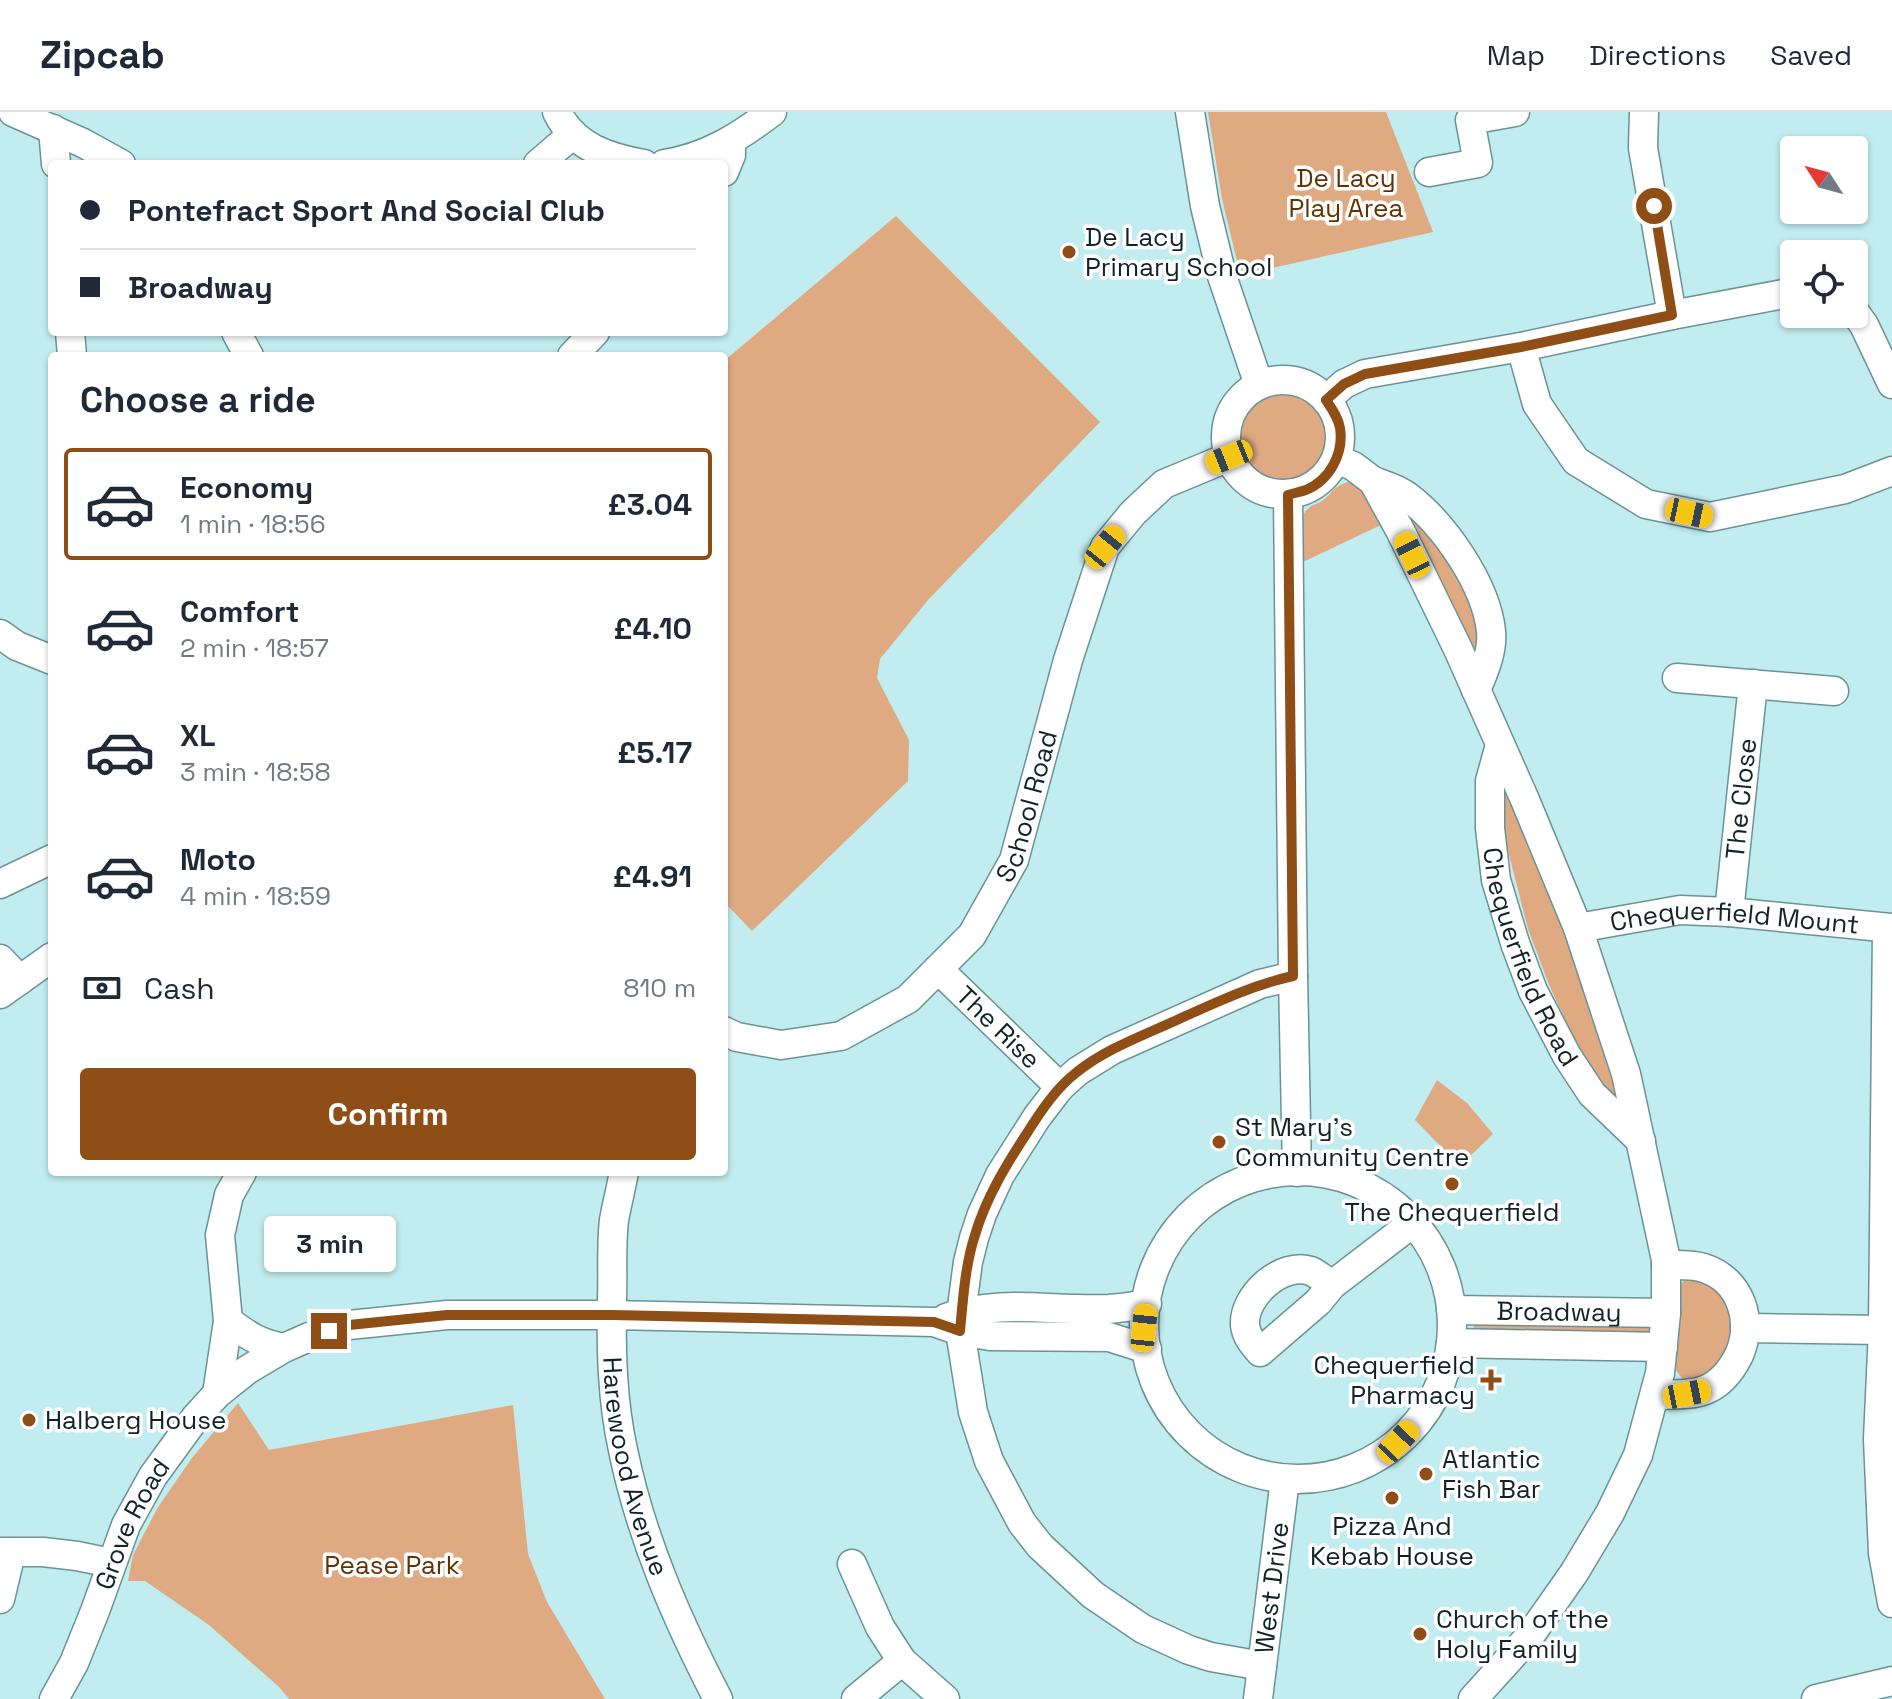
<!DOCTYPE html>
<html lang="en">
<head>
<meta charset="utf-8">
<style>
	:root { --surface:#fff; --page:#f6f6f7; --text:#1f2937; --muted:#747a83; --line:#e0e1e3; --accent:#8e4e16 }
	body { margin:0; font-family:"Space Grotesk",sans-serif; background:var(--page); color:var(--text); height:100vh; display:flex; flex-direction:column; font-size:30px; white-space:nowrap }
	* { box-sizing:border-box; margin:0 }
	p { font-size:26px; color:var(--muted) }
	.icon { flex:none; width:44px; height:44px; fill:none; stroke:currentColor; stroke-width:2; stroke-linecap:round; stroke-linejoin:round }
	.map { position:relative; flex:1; overflow:hidden }
	.drawer { position:absolute; left:48px; top:240px; width:680px; height:824px; display:flex; flex-direction:column; background:var(--surface); border-radius:8px; box-shadow:0 2px 6px #0004 }
	.drawer>* { flex:none }
	.guide { position:absolute; left:48px; top:48px; width:680px; height:176px; border-radius:8px; box-shadow:0 2px 6px #0004; display:grid; align-content:center; height:176px; padding:0 32px; background:var(--surface) }
	.needle { width:52px; rotate:306deg }
	.buttons { position:absolute; left:1780px; top:24px; display:grid; gap:16px }
	.buttons a { display:grid; place-items:center; width:88px; height:88px; border-radius:8px; background:var(--surface); box-shadow:0 2px 6px #0004; font-size:40px }
	.end { position:absolute; width:36px; height:36px; margin:-18px; border:10px solid #8e4e16; background:#fff; box-shadow:0 0 0 4px #fff }
	.from { border-radius:50% }
	.bubble { position:absolute; height:56px; border-radius:8px; background:var(--surface); box-shadow:0 2px 6px #0004; font-size:26px; font-weight:700; line-height:56px; text-align:center }
	.car { position:absolute; width:24px; height:48px; margin:-24px -12px; border-radius:10px; box-shadow:0 0 6px 2px #0007; background:linear-gradient(#f5c518 24%,#345 0 40%,#f5c518 0 76%,#345 0 86%,#f5c518 0) }
	.guide b { display:flex; align-items:center; gap:28px; height:76px; font-size:30px }
	.guide b+b { border-top:2px solid var(--line) }
	.guide i { width:20px; height:20px; background:var(--text) }
	ul { padding:0; list-style:none }
	li { display:flex; align-items:center; gap:24px; height:112px; margin:0 16px 12px; padding:0 16px; border:4px solid transparent; border-radius:8px }
	li div { flex:1 }
	li b { display:block; font-size:30px }
	li em { font-style:normal; font-weight:700 }
	li.selected { border-color:var(--accent) }
	li>.icon { width:72px; height:72px; stroke-width:1.5 }
	h2 { padding:0 32px; font-size:36px; line-height:96px }
	.pay { display:flex; align-items:center; gap:20px; height:88px; padding:0 32px; font-size:30px }
	.pay p { margin-inline-start:auto }
	.cta { display:flex; gap:16px; margin-top:auto; padding:16px 32px }
	.cta a { flex:1; height:92px; border-radius:8px; background:var(--accent); color:#fff; font-size:32px; font-weight:700; line-height:92px; text-align:center }
	header { display:flex; align-items:center; gap:48px; box-sizing:border-box; height:112px; padding:0 40px; background:var(--surface); border-bottom:2px solid var(--line) }
	header strong { font-size:38px }
	nav { display:flex; gap:44px; margin-inline-start:auto; font-size:28px }
	.map>svg:first-child { display:block }
	.green { fill:#dfa982 }
	.lines { fill:none; stroke-linecap:round; stroke-linejoin:round }
	.minor-casing { stroke:#6a9396; stroke-width:31 }
	.minor { stroke:#fff; stroke-width:28 }
	.route { stroke:#8e4e16; stroke-width:10 }
	.poi-dot { fill:#8e4e16; stroke:#fff; stroke-width:3 }
	.labels { text-anchor:middle; dominant-baseline:central; stroke-width:7; stroke-linejoin:round; paint-order:stroke }
	.park-label { font-size:26px; fill:#633201; stroke:#fff }
	.poi-label { font-size:26px; fill:#122325; stroke:#fff; text-anchor:start }
	.street-label { font-size:26px; fill:#122325; stroke:#fff }
</style>
</head>
<body>
<header>
<strong>Zipcab</strong>
<nav><a>Map</a><a>Directions</a><a>Saved</a></nav>
</header>
<div class="map">
<svg width="1892" height="1587" viewBox="0 0 1892 1587">
	<rect width="100%" height="100%" fill="#c1edf0"/>
	<g class="green">
		<path d="M1208,0H1386L1433,120L1245,162L1239,157L1222,87Z"/>
		<path d="M896,104L1100,310L928,488L880,547L877,566L909,628L908,669L752,819L724,790V249Z"/>
		<circle cx="1284" cy="326" r="43"/>
		<path d="M1348,370L1357,372L1361,375L1381,413L1303,450C1302,433 1294,406 1310,395C1314,392 1318,392 1322,389C1334,381 1330,376 1348,370Z"/>
		<path d="M1399,388L1458,455L1481,519L1476,545Z"/>
		<path d="M1500,650L1561,807L1620,993L1599,974L1574,928L1550,875L1528,817L1502,715Z"/>
		<path d="M1437,968L1467,991L1493,1022L1460,1054L1415,1008Z"/>
		<path d="M1687,1165L1723,1176L1740,1221L1708,1268L1684,1269L1675,1257L1677,1177Z"/>
		<path d="M1474,1208H1646L1656,1221L1474,1223Z"/>
		<path d="M238,1291L269,1338L513,1293L528,1442L547,1490L605,1587H289L279,1575L209,1513L145,1469H128L133,1443L158,1395L192,1346Z"/>
	</g>
	<g class="lines">
		<defs>
			<g id="minor">
				<path d="M13,0L83,31L121,52"/>
				<path d="M557,0C574,35 609,46 644,52"/>
				<path d="M1190,0L1205,94L1222,164L1259,273"/>
				<path d="M1644,0L1643,36L1672,203"/>
				<path d="M53,17L56,52"/>
				<path d="M538,52L573,22"/>
				<path d="M664,52C706,46 739,25 772,0"/>
				<path d="M724,60L731,43V29"/>
				<path d="M1429,60L1478,51L1470,8L1515,0"/>
				<path d="M1854,199L1864,213L1892,272"/>
				<path d="M70,220L72,244"/>
				<path d="M236,220L249,244"/>
				<path d="M1521,235L1537,292L1576,349L1646,392L1710,405L1845,377L1892,359"/>
				<path d="M572,244L595,220"/>
				<circle cx="1283" cy="325" r="57"/>
				<path d="M1326,288L1344,272L1365,262L1521,235L1672,203L1794,180"/>
				<path d="M1336,347L1353,354L1373,369L1401,420L1458,537L1525,688L1578,816L1626,962L1666,1148V1201L1660,1261L1638,1343L1610,1401L1574,1461L1529,1525L1473,1587"/>
				<path d="M1373,369C1384,373 1398,377 1407,384C1444,412 1486,472 1491,519C1493,539 1484,560 1476,578"/>
				<path d="M1288,383L1293,864L1297,1060"/>
				<path d="M0,522L17,534L52,548"/>
				<path d="M1677,566L1834,579"/>
				<path id="s1" d="M1500,633L1490,669V716L1496,768L1515,831L1533,879L1567,944L1592,982L1641,1029"/>
				<path d="M0,772L52,747"/>
				<path id="s2" d="M1729,800L1753,572"/>
				<path id="s3" d="M1578,816L1680,798L1729,800L1892,816"/>
				<path d="M1887,816L1883,1218L1878,1327L1883,1441L1892,1491"/>
				<path d="M0,847L20,868"/>
				<path id="s4" d="M938,857L1060,975"/>
				<path d="M0,882L52,845"/>
				<path id="s5" d="M724,919L737,925L781,933L841,924L908,887L972,823L1014,748L1068,548L1105,435L1133,401L1164,372L1229,345"/>
				<circle cx="1298" cy="1213" r="154"/>
				<path id="s6" d="M624,1060C621,1076 617,1092 614,1108C611,1133 613,1161 612,1187C611,1237 612,1288 623,1338C641,1426 677,1508 718,1587"/>
				<path d="M1332,1173C1325,1169 1318,1162 1311,1159C1282,1149 1243,1184 1245,1213C1246,1224 1253,1232 1260,1240L1318,1190L1332,1173L1414,1110"/>
				<path id="s7" d="M1451,1198L1666,1201"/>
				<path d="M946,1206C999,1186 1054,1200 1109,1197C1122,1196 1134,1194 1147,1192"/>
				<path d="M228,1209C249,1224 258,1231 284,1236"/>
				<path d="M1745,1216L1883,1218"/>
				<path d="M1451,1231L1663,1235"/>
				<path d="M217,1282L228,1209L220,1123L229,1083L242,1060"/>
				<path d="M1655,1283C1671,1282 1690,1284 1705,1278C1721,1272 1732,1257 1739,1243C1754,1209 1741,1168 1704,1156C1692,1152 1679,1153 1666,1153"/>
				<path d="M0,1440H43L77,1444L111,1451"/>
				<path d="M852,1452L880,1515L902,1549L945,1587"/>
				<path d="M0,1487L11,1441"/>
				<path d="M1262,1554L1211,1545L1189,1538L1143,1517L1093,1483L1040,1434L1022,1411L989,1349L973,1300L960,1219L963,1187L968,1150L974,1126L982,1102L1000,1063L1037,1005L1060,975L1078,959L1112,938L1260,872L1293,864"/>
				<path id="s8" d="M54,1587L74,1551L95,1499L126,1413L153,1364L196,1305L217,1282L247,1258L284,1236L309,1225L349,1213L447,1203H612L934,1210L960,1219L990,1224L1109,1225L1147,1237"/>
				<path d="M856,1587L902,1549"/>
				<path id="s9" d="M1258,1587L1285,1367"/>
				<path d="M1816,1587L1892,1569"/>
			</g>
		</defs>
		<use href="#minor" class="minor-casing"/>
		<use href="#minor" class="minor"/>
	</g>
	<g class="lines">
		<path class="route" d="M329,1219L349,1213L447,1203H612L934,1210L960,1219C963,1187 965,1154 975,1123C986,1086 1006,1053 1027,1021C1041,999 1056,976 1077,960C1107,936 1145,923 1179,907C1217,890 1253,873 1293,864L1288,383C1294,381 1300,380 1306,378C1330,368 1344,341 1340,316C1338,305 1332,297 1326,288L1344,272L1365,262L1521,235L1672,203L1654,94"/>
	</g>
	<g class="poi-dot">
		<circle cx="1069" cy="140" r="8"/>
		<circle cx="1219" cy="1030" r="8"/>
		<circle cx="1452" cy="1072" r="8"/>
		<path d="M1487 1256h8v8h8v8h-8v8h-8v-8h-8v-8h8z"/>
		<circle cx="29" cy="1308" r="8"/>
		<circle cx="1426" cy="1362" r="8"/>
		<circle cx="1392" cy="1386" r="8"/>
		<circle cx="1420" cy="1522" r="8"/>
	</g>
	<g class="labels">
		<g class="park-label">
			<text x="1346" y="66">De Lacy<tspan x="1346" dy="30">Play Area</tspan></text>
			<text x="392" y="1453">Pease Park</text>
		</g>
		<g class="poi-label">
			<text x="1085" y="125">De Lacy<tspan x="1085" dy="30">Primary School</tspan></text>
			<text x="1235" y="1015">St Mary's<tspan x="1235" dy="30">Community Centre</tspan></text>
			<text x="1452" y="1100" text-anchor="middle">The Chequerfield</text>
			<text x="1475" y="1253" text-anchor="end">Chequerfield<tspan x="1475" dy="30">Pharmacy</tspan></text>
			<text x="45" y="1308">Halberg House</text>
			<text x="1442" y="1347">Atlantic<tspan x="1442" dy="30">Fish Bar</tspan></text>
			<text x="1392" y="1414" text-anchor="middle">Pizza And<tspan x="1392" dy="30">Kebab House</tspan></text>
			<text x="1436" y="1507">Church of the<tspan x="1436" dy="30">Holy Family</tspan></text>
		</g>
		<g class="street-label">
			<text stroke="none"><textPath href="#s2" startOffset="114">The Close</textPath></text>
			<text stroke="none"><textPath href="#s5" startOffset="428">School Road</textPath></text>
			<text stroke="none"><textPath href="#s3" startOffset="158">Chequerfield Mount</textPath></text>
			<text stroke="none"><textPath href="#s1" startOffset="220">Chequerfield Road</textPath></text>
			<text stroke="none"><textPath href="#s4" startOffset="84">The Rise</textPath></text>
			<text stroke="none"><textPath href="#s7" startOffset="108">Broadway</textPath></text>
			<text stroke="none"><textPath href="#s6" startOffset="298">Harewood Avenue</textPath></text>
			<text stroke="none"><textPath href="#s8" startOffset="192">Grove Road</textPath></text>
			<text stroke="none"><textPath href="#s9" startOffset="112">West Drive</textPath></text>
		</g>
	</g>
</svg>
<div class="buttons">
<a><svg class="needle" viewBox="-14 -14 28 28"><path d="M0-13l5 13h-10z" fill="#e53935"/><path d="M0 13l5-13h-10z" fill="#747a83"/></svg></a>
<a><svg class="icon" aria-label="locate" viewBox="0 0 24 24"><circle cx="12" cy="12" r="6"/><path d="M12 2v4M12 18v4M2 12h4M18 12h4"/></svg></a>
</div>
<i class="end from" style="left:1654px;top:94px"></i>
<i class="end" style="left:329px;top:1219px"></i>
<div class="bubble" style="left:264px;top:1104px;width:132px">3 min</div>
<i class="car" style="left:1229px;top:345px;rotate:248deg"></i>
<i class="car" style="left:1689px;top:401px;rotate:102deg"></i>
<i class="car" style="left:1105px;top:435px;rotate:39deg"></i>
<i class="car" style="left:1412px;top:443px;rotate:334deg"></i>
<i class="car" style="left:1144px;top:1216px;rotate:6deg"></i>
<i class="car" style="left:1687px;top:1282px;rotate:79deg"></i>
<i class="car" style="left:1398px;top:1330px;rotate:43deg"></i>
<div class="guide">
<b><i class="from"></i>Pontefract Sport And Social Club</b>
<b><i></i>Broadway</b>
</div>
<section class="drawer">
<h2>Choose a ride</h2>
<ul>
<li class="selected"><svg class="icon" aria-label="car" viewBox="0 0 24 24"><path d="M5 17H2v-5l4-1 3-4h7l3 4 3 1v5h-3M9 17h6M6 11h13"/><circle cx="7" cy="17" r="2"/><circle cx="17" cy="17" r="2"/></svg><div><b>Economy</b><p>1 min · 18:56</p></div><em>£3.04</em></li>
<li><svg class="icon" aria-label="car" viewBox="0 0 24 24"><path d="M5 17H2v-5l4-1 3-4h7l3 4 3 1v5h-3M9 17h6M6 11h13"/><circle cx="7" cy="17" r="2"/><circle cx="17" cy="17" r="2"/></svg><div><b>Comfort</b><p>2 min · 18:57</p></div><em>£4.10</em></li>
<li><svg class="icon" aria-label="car" viewBox="0 0 24 24"><path d="M5 17H2v-5l4-1 3-4h7l3 4 3 1v5h-3M9 17h6M6 11h13"/><circle cx="7" cy="17" r="2"/><circle cx="17" cy="17" r="2"/></svg><div><b>XL</b><p>3 min · 18:58</p></div><em>£5.17</em></li>
<li><svg class="icon" aria-label="car" viewBox="0 0 24 24"><path d="M5 17H2v-5l4-1 3-4h7l3 4 3 1v5h-3M9 17h6M6 11h13"/><circle cx="7" cy="17" r="2"/><circle cx="17" cy="17" r="2"/></svg><div><b>Moto</b><p>4 min · 18:59</p></div><em>£4.91</em></li>
</ul>
<div class="pay"><svg class="icon" aria-label="cash" viewBox="0 0 24 24"><path d="M3 7h18v10H3z"/><circle cx="12" cy="12" r="2"/></svg>Cash<p>810 m</p></div>
<div class="cta"><a>Confirm</a></div>
</section>
</div>
</body>
</html>
